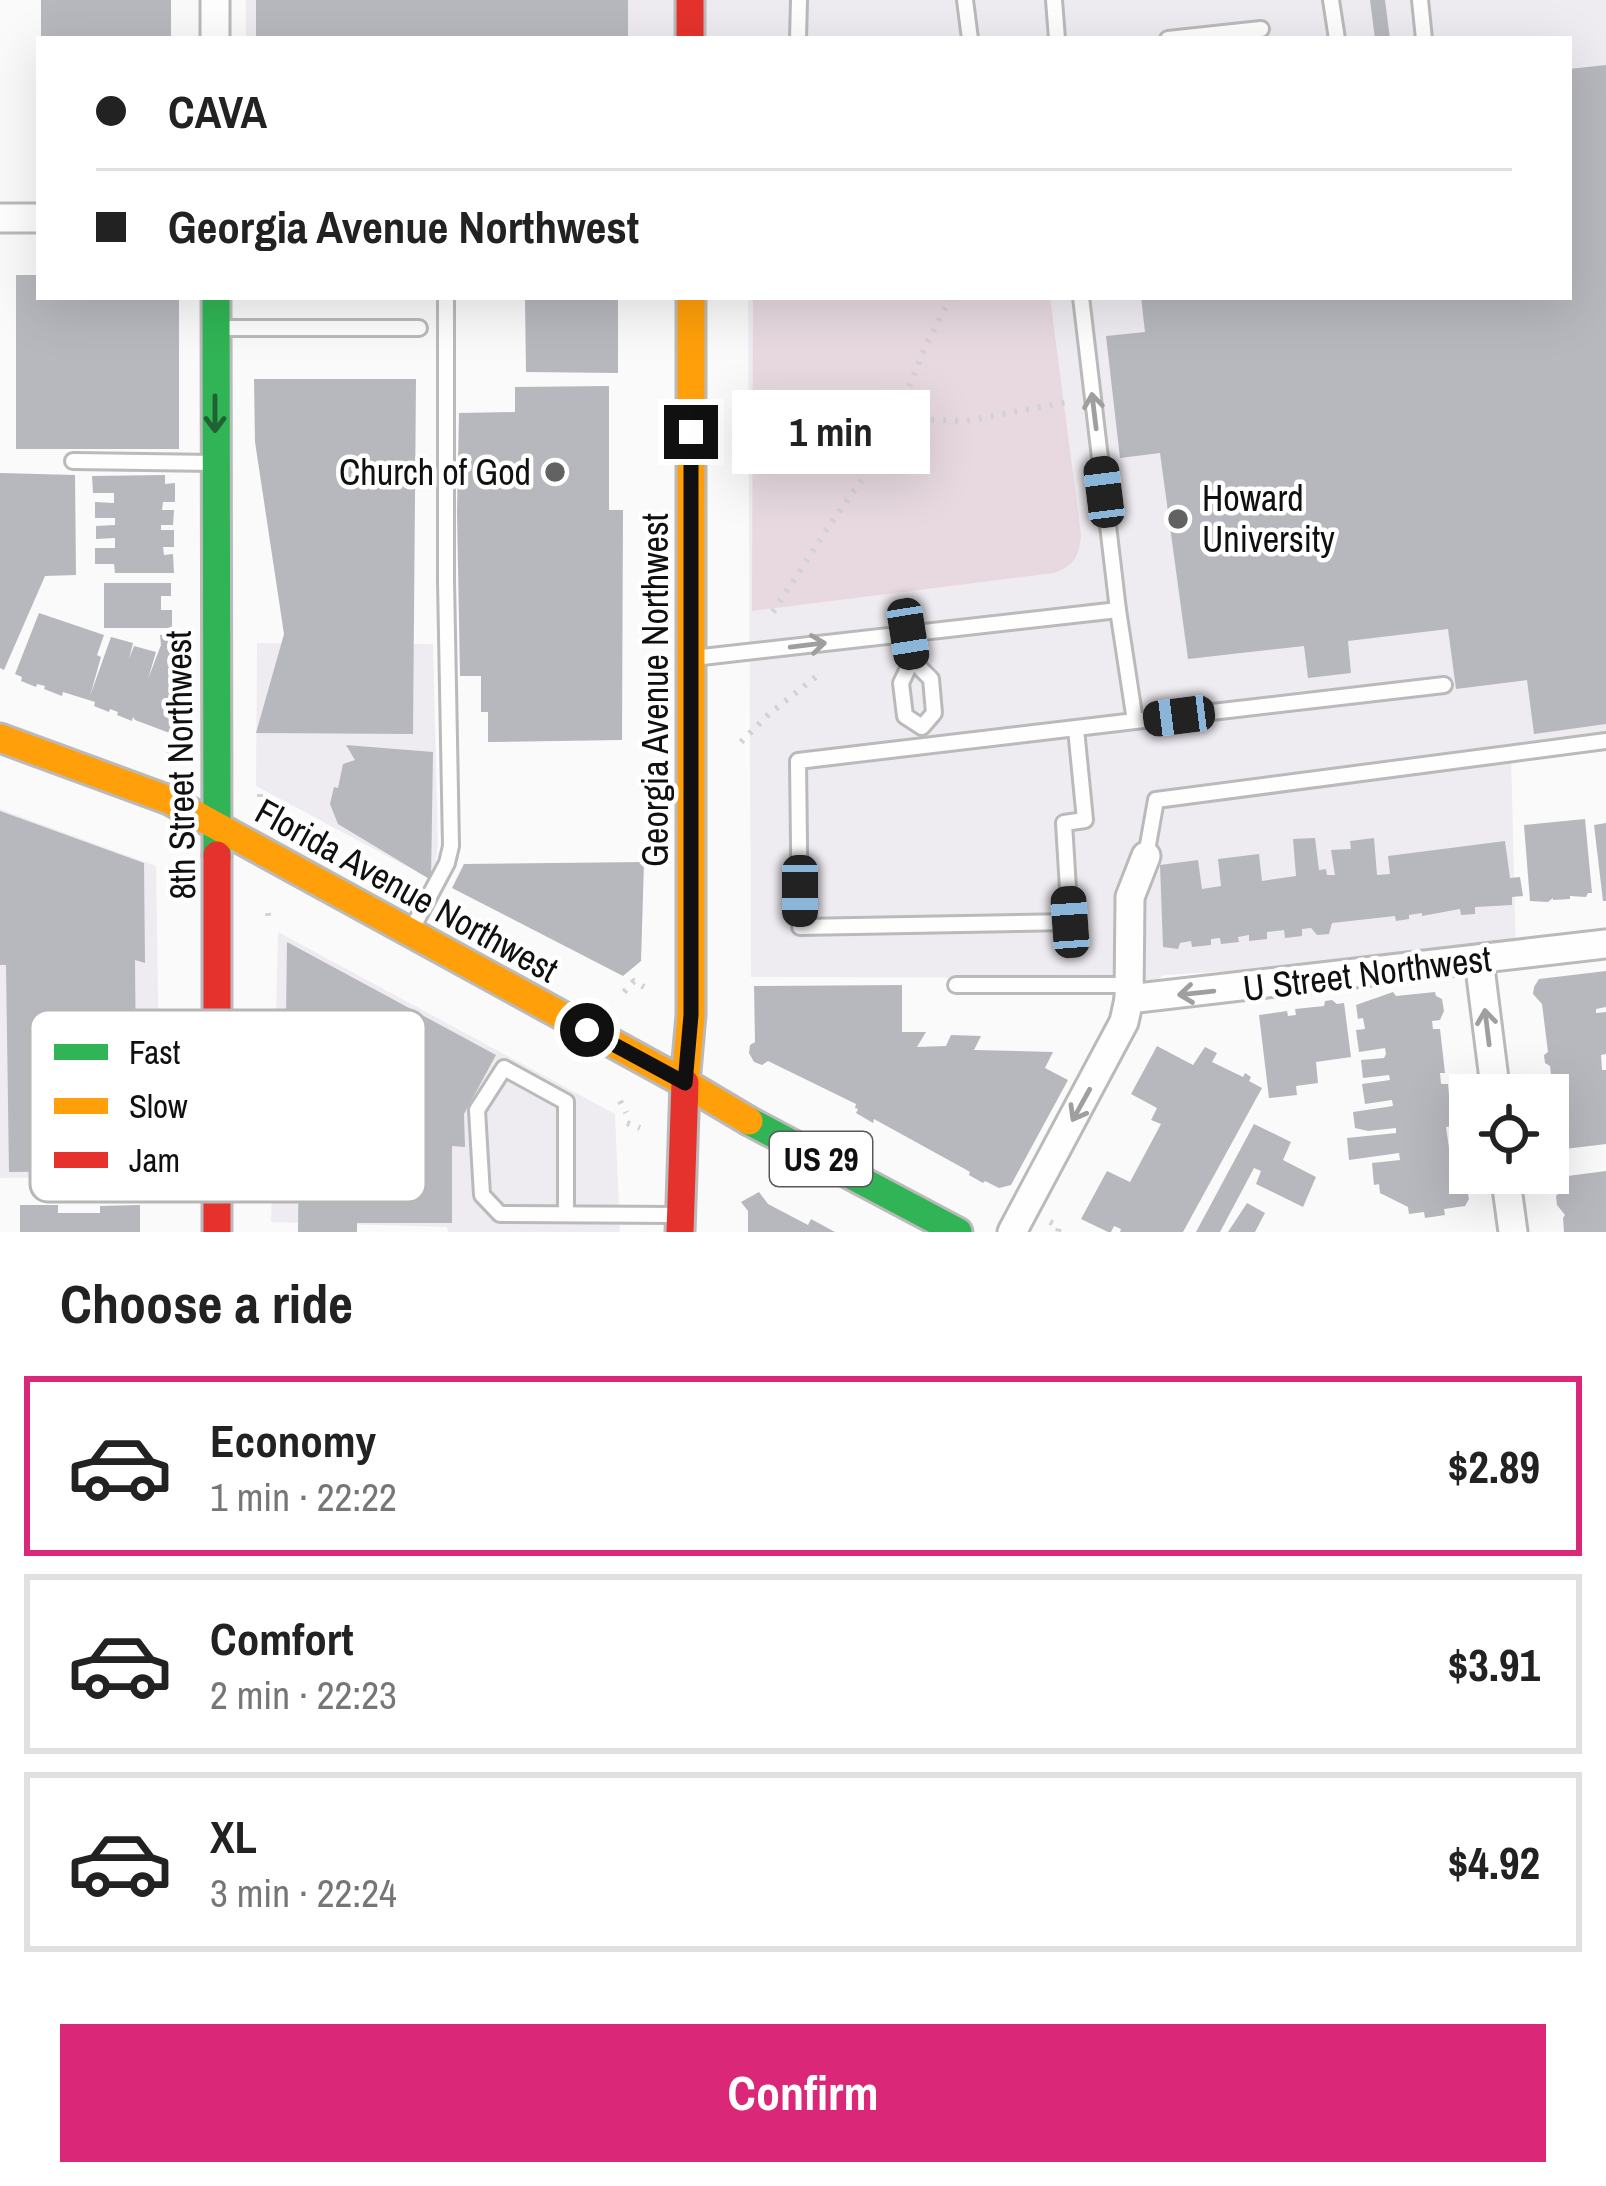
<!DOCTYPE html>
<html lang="en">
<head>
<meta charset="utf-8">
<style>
	:root { --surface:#fff; --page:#f2f2f2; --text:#222; --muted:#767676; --line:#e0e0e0; --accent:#db2777 }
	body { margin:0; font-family:"Archivo Narrow",sans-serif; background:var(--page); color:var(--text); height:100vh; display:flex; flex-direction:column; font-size:45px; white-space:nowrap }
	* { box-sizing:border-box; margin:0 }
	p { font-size:39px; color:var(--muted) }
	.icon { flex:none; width:66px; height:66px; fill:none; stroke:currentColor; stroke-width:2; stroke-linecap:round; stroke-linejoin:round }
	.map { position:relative; height:1232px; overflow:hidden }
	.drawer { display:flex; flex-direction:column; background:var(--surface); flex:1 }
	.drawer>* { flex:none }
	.hud { position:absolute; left:36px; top:36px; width:1536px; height:264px; border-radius:0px; box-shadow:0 12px 48px #0002; display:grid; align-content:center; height:264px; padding:0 60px; background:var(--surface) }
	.controls { position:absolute; left:1449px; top:1074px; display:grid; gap:24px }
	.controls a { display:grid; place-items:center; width:120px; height:120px; border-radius:0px; background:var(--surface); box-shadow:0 12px 48px #0002; font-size:60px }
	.end { position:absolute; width:54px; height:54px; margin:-27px; border:15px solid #111011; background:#fff; box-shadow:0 0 0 6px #fff }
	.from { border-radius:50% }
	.bubble { position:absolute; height:84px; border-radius:0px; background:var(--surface); box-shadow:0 12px 48px #0002; font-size:39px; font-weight:700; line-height:84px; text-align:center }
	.car { position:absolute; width:36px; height:72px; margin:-36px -18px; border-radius:15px; box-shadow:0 0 9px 3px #0007; background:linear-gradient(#222 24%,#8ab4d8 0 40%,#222 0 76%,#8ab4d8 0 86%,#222 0) }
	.hud b { display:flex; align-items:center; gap:42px; height:114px; font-size:45px }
	.hud b+b { border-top:3px solid var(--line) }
	.hud i { width:30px; height:30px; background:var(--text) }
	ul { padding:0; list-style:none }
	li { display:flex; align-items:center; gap:36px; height:180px; margin:0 24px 18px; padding:0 36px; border:6px solid var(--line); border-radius:0px }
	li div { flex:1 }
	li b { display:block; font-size:45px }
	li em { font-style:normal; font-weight:700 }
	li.active { border-color:var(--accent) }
	li>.icon { width:108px; height:108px; stroke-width:1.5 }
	h2 { padding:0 60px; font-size:54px; line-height:144px }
	.primary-button { display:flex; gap:24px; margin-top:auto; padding:24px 60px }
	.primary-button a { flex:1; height:138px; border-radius:0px; background:var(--accent); color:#fff; font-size:48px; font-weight:700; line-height:138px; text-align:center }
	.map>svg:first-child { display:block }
	.built { fill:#efecf1 }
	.green { fill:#e7d9df }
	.building { fill:#b7b7be }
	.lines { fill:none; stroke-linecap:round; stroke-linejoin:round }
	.lane-casing { stroke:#bababb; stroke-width:20 }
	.street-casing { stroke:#bababb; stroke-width:33 }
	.fast-casing { stroke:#bababb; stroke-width:33 }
	.slow-casing { stroke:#bababb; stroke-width:33 }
	.jam-casing { stroke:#bababb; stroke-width:33 }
	.path { stroke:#d2d2d3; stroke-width:6; stroke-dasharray:3 9; stroke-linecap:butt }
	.lane { stroke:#fefefe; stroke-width:14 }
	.street { stroke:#fefefe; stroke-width:27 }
	.fast { stroke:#30b455; stroke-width:27 }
	.slow { stroke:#ff9f0a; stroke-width:27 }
	.jam { stroke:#e5322d; stroke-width:27 }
	.oneway { stroke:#9f9f9f }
	.oneway2 { stroke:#206233 }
	.route { stroke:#111011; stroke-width:15 }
	.poi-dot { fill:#636263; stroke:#fff; stroke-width:4.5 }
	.labels { text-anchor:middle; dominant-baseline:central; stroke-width:9; stroke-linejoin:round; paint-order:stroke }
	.shield { fill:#fff; stroke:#585858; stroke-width:3 }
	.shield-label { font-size:33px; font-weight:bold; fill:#111011 }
	.poi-label { font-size:36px; fill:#111011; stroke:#fff; text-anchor:end }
	.street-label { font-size:36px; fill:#111011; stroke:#fff }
	.key { fill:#fff; stroke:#b8b7b8; stroke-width:3 }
	.key-label { font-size:33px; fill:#111011 }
</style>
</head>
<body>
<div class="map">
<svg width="1606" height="1232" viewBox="0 0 1606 1232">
	<rect width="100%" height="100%" fill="#fafafb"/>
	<g class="built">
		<path d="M246,0H1606V741L1511,753L1516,954L1164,975L1128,998L1095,978L751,977L748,297H1569V39H246Z"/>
		<path d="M257,643L433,644L438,844L434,881L256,786Z"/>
		<path d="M0,809L156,866L161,1176L0,1178Z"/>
		<path d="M278,932L615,1114L620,1232H448L447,1227L271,1222Z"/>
	</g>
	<path class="green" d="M753,297H1050L1081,535C1079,557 1075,565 1054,573L752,611Z"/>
	<g class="building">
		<rect x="41" y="0" width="130" height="39"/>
		<rect x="256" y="0" width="372" height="39"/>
		<path d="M1370,0H1385L1390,39H1375Z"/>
		<path d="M1606,65V724L1534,734L1527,680L1456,689L1448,629L1348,641L1351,673L1308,678L1304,646L1188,659L1160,453L1120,458L1106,336L1145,332L1141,297H1569V69Z"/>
		<path d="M16,275H39V297H179V449H16Z"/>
		<path d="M525,300H618V373L526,372Z"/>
		<path d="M254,379H416L413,734L256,733L284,634L255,442Z"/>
		<path d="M609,386V510H623L622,740L488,742V712H481V676H460L457,511L459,413L515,412V387Z"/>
		<path d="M0,473L75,475L76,575L45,576L4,670L0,668Z"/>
		<path d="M165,475V484L175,483V502H163L162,510H174L173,525H161V530H174V547H163L164,555L173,554L174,573H115L114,564H95V548H115V538L96,539V526L115,525V518H95V502L114,503V493H93L92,476Z"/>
		<path d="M104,583H171V596H161V610H172V628H104Z"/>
		<path d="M39,613L104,635L97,655L101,657L90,696L111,637L133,643L129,659L134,646L156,652L148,679L161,645L160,635L177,636L180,729L173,734L167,732L135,720L133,717L132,721L117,715L118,712L110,709L109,712L94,706L95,702L63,692L62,696L44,689L45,686L37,684L36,687L21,681L22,677L15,674Z"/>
		<path d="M346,745L433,752L431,880L338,824L330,804L334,787L338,788L343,764L355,760Z"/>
		<path d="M0,811L144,863L145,963L135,960L137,1171L9,1172L6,965H0Z"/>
		<path d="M1585,819L1592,893H1588L1586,897L1570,896V899L1553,900V898L1548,902L1530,901L1524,825Z"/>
		<path d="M1606,823V901H1603L1594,825Z"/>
		<path d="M1315,838L1319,870L1326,869L1327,875H1335L1331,850L1351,849L1350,841L1374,838L1377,875L1390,874L1388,856L1505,841L1510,878L1520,877L1523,896L1512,897V905L1475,907V914L1461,915L1460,909L1422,916V913L1409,915V919L1396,921L1395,916L1332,923L1329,934L1317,935L1311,928L1302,929V936L1285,938L1284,930L1267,932V939L1249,941V935L1238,937L1239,942L1221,944L1220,938L1211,939V945L1192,947L1191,941L1180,943L1178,949L1163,947L1160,865L1198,860L1202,889L1221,886L1218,859L1259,854L1262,881L1296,876L1293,839Z"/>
		<path d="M644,862L641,961L623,976L452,888L464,864Z"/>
		<path d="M287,942L496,1055L464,1114L465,1147L452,1146V1223H357V1232H298L300,1026L286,1020Z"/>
		<path d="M1606,971V1007L1596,1009V1013L1606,1012V1054L1601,1055L1602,1070H1606V1144L1548,1151V1135L1558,1134L1550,1066L1545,1063L1544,1055L1548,1052L1542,1004L1533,994L1534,987L1539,979Z"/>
		<path d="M902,985V1032H926L917,1047L946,1046L951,1035L981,1036L974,1050L1053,1052L1045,1068L1068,1080L1011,1185L999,1188L985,1181L983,1183L969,1175L970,1172L963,1168L874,1119L873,1123L856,1113L858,1109L855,1108L856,1104L768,1061L762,1065L754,1062L749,1053L750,1045L755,1042L754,986Z"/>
		<path d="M1393,992L1396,996L1435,992L1436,996L1442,999L1444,1011L1440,1020L1432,1021L1433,1029H1440L1445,1073H1440L1441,1084H1448L1452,1126L1446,1127L1450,1155L1451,1164L1461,1163L1469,1199L1465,1206L1444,1209L1445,1215L1425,1218L1424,1212L1409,1214L1408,1207L1380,1193L1379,1184L1374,1185L1372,1163L1400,1160L1399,1153L1349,1160L1347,1138L1396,1133V1128L1368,1131L1355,1128L1353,1112L1393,1106L1392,1100L1365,1104L1362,1084L1390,1080L1389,1075L1363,1078L1361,1060L1384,1058L1386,1054L1385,1048L1359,1052L1356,1030L1365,1029L1363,1018L1358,1019L1356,1005Z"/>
		<path d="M1332,1000L1337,1004L1344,1003L1351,1057L1316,1062L1318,1083L1296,1086L1297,1095L1269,1098L1259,1015L1287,1011L1288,1016L1296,1015L1295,1009L1324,1006L1325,1001Z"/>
		<path d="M1157,1046L1193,1065L1205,1047L1217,1053L1212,1062L1243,1077L1245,1073L1251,1077L1249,1081L1262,1088L1183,1232H1120L1121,1229L1114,1226L1111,1232H1108L1081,1219L1107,1171L1130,1182L1161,1124L1151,1120L1157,1108L1131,1094Z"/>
		<path d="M1254,1124L1291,1142L1283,1160L1316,1177L1303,1207L1256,1184L1261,1171L1254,1168L1220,1232H1196Z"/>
		<path d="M1606,1171V1232H1564L1563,1218L1565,1215L1557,1205L1556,1196L1562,1190L1560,1177Z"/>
		<path d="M759,1192L768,1204L808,1225L811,1219L835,1232H748V1211L741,1202Z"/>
		<path d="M1247,1203L1265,1213L1255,1232H1228Z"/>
		<path d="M20,1205H58V1213H100V1206L140,1205V1232H20Z"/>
	</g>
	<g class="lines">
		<defs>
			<g id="lane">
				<path d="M965,0L970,39"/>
				<path d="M1054,0L1057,39"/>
				<path d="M1331,0L1337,39"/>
				<path d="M1420,0L1424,39"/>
				<path d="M798,39L799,0"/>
				<path d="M1168,39L1261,29"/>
				<path d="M220,328H419"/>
				<path d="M73,461L215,463"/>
				<path d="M908,634L912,660L901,683L905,716L922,727L934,713L931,679L912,660"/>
				<path d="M702,657L1118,610"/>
				<path d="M1135,721L1444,685"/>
				<path d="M1076,729L1085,820L1064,823L1070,922L800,927L798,761L1135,721L1118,610L1081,297"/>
				<path d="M1146,856L1156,800L1606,741"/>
				<path d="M414,925L447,863L451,846L446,581V297"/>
				<path d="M956,985H1129"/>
				<path d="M566,1214V1102L504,1068L477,1110L482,1195L500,1214L675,1215"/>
			</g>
			<g id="street">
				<path d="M215,0V39"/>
				<path d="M0,218H39"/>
				<path d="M1479,960L1496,1095"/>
				<path d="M1129,999L1606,944"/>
				<path d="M1505,1173L1513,1232"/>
				<path d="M1012,1232L1124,1022L1129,999L1130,897L1146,856"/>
			</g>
			<g id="fast">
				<path d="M216,297L217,855"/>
				<path d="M749,1121L958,1232"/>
			</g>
			<g id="slow">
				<path d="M691,297V1015L685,1083L749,1121"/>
				<path d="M0,738L169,800L685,1083"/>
			</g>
			<g id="jam">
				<path d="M690,0V39"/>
				<path d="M217,855V1232"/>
				<path d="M680,1232L685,1083"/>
			</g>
		</defs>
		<use href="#lane" class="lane-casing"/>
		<use href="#street" class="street-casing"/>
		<use href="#fast" class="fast-casing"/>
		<use href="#slow" class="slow-casing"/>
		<use href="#jam" class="jam-casing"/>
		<g class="path">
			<path d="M896,420L925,347L951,297"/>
			<path d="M740,436L906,419L965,421L1069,402"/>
			<path d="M773,612L835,517L906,419"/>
			<path d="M741,742L769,714L822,672"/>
			<path d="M169,753L171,744"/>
			<path d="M260,794V800"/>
			<path d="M268,913L269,921"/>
			<path d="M624,992L634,981L644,987"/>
			<path d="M620,1101L626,1113"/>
			<path d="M627,1123L640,1128"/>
			<path d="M1050,1222L1059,1227L1058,1232"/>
		</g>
		<use href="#lane" class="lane"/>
		<use href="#street" class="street"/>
		<use href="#fast" class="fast"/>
		<use href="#slow" class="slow"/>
		<use href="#jam" class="jam"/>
	</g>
	<defs><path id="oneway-shaft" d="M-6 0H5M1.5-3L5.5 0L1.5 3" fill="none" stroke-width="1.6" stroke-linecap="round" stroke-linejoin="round" transform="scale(3)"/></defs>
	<g class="oneway">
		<use href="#oneway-shaft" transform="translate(1094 411) rotate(-97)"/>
		<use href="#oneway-shaft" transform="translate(808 645) rotate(-7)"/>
		<use href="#oneway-shaft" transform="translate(1196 993) rotate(174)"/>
		<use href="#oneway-shaft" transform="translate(1487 1027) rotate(-97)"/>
		<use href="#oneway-shaft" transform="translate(1081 1105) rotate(119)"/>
	</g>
	<use class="oneway2" href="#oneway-shaft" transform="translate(215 414) rotate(90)"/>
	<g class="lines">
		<path class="route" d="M587,1030L685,1083L691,1015V432"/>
	</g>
	<g class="poi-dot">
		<circle cx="555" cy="472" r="12"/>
		<circle cx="1178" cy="519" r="12"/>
	</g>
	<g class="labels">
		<rect class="shield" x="770" y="1132" width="102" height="54" rx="9"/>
		<g class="shield-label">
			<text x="821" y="1159">US 29</text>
		</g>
		<g class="poi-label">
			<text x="531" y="472">Church of God</text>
			<text x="1202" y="498" text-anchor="start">Howard<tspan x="1202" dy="41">University</tspan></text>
		</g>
		<g class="street-label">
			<text transform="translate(655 690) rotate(-90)">Georgia Avenue Northwest</text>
			<text transform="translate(180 765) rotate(-91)">8th Street Northwest</text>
			<text transform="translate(407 890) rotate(29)">Florida Avenue Northwest</text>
			<text transform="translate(1367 973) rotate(-7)">U Street Northwest</text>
		</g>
	</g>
	<rect x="30" y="1010" width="396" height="192" rx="18" class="key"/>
	<rect x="54" y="1044" width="54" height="16" fill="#30b455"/>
	<rect x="54" y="1098" width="54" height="16" fill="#ff9f0a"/>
	<rect x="54" y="1152" width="54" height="16" fill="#e5322d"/>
	<g class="key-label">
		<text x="129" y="1064">Fast</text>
		<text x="129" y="1118">Slow</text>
		<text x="129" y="1172">Jam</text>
	</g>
</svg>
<div class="controls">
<a><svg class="icon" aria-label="locate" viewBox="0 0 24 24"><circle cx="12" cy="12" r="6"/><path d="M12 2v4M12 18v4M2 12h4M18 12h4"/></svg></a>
</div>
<i class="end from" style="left:587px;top:1030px"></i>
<i class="end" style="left:691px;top:432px"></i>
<div class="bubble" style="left:732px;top:390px;width:198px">1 min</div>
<i class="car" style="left:1104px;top:492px;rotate:353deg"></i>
<i class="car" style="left:908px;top:634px;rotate:171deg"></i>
<i class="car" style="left:1179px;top:716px;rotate:263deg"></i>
<i class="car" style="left:800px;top:891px;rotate:180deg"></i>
<i class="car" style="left:1070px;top:922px;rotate:356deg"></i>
<div class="hud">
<b><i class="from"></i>CAVA</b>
<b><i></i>Georgia Avenue Northwest</b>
</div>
</div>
<section class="drawer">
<h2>Choose a ride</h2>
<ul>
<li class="active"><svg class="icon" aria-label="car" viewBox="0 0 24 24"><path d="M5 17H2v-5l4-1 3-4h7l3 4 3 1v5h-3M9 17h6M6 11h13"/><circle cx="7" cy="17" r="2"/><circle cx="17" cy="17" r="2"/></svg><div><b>Economy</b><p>1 min · 22:22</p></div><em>$2.89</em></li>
<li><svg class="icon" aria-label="car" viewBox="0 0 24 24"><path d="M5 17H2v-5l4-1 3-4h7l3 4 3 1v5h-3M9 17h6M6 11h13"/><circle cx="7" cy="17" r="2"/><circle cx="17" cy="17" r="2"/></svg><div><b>Comfort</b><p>2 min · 22:23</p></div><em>$3.91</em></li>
<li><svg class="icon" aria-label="car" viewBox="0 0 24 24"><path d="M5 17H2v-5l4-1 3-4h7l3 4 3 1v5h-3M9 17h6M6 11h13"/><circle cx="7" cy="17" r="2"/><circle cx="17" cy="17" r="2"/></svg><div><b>XL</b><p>3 min · 22:24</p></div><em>$4.92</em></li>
</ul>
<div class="primary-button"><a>Confirm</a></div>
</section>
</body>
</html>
